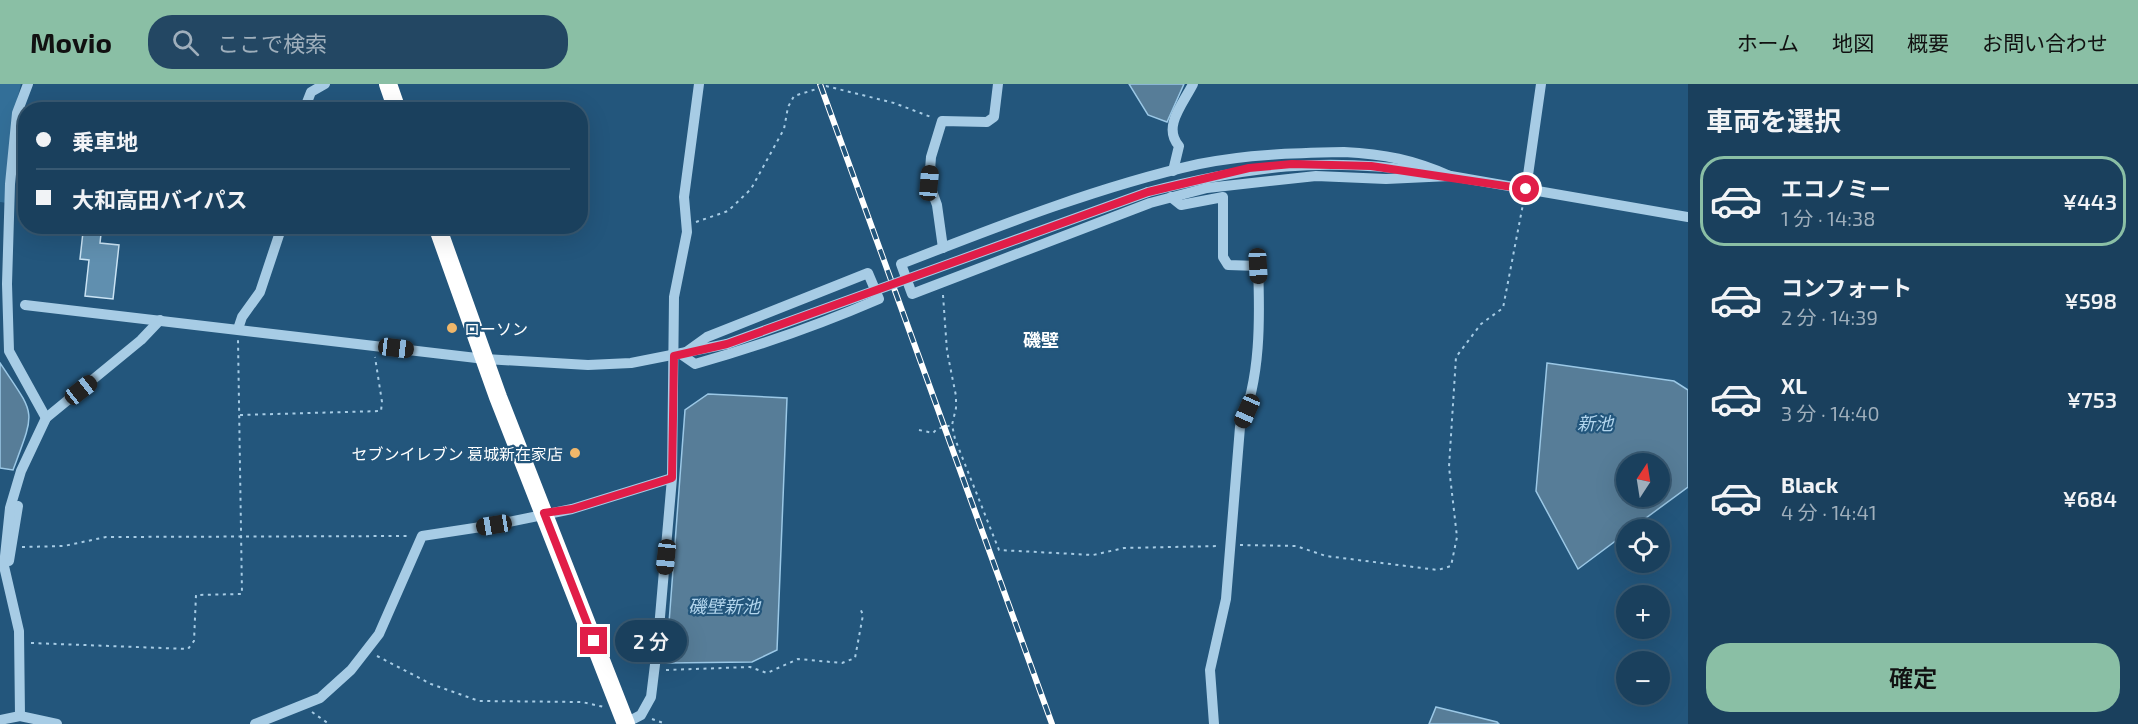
<!DOCTYPE html>
<html lang="ja">
<head>
<meta charset="utf-8">
<style>
	:root { --surface:#1a405d; --page:#234763; --text:#f1f3f6; --muted:#9fafbc; --line:#385972; --accent:#8abfa5 }
	body { margin:0; font-family:"Exo 2","Noto Sans JP",sans-serif; background:var(--page); color:var(--text); height:100vh; display:flex; flex-direction:column; font-size:22px; white-space:nowrap }
	* { box-sizing:border-box; margin:0 }
	p { font-size:20px; color:var(--muted) }
	.icon { flex:none; width:33px; height:33px; fill:none; stroke:currentColor; stroke-width:2; stroke-linecap:round; stroke-linejoin:round }
	.map { position:relative; flex:1; overflow:hidden }
	.drawer { display:flex; flex-direction:column; background:var(--surface); width:450px }
	.drawer>* { flex:none }
	.top-card { position:absolute; left:18px; top:18px; width:570px; height:132px; border-radius:24px; box-shadow:0 6px 24px #0002,0 0 0 2px var(--line); display:grid; align-content:center; height:132px; padding:0 18px; background:var(--surface) }
	.needle { width:39px; rotate:12deg }
	.controls { position:absolute; left:1616px; top:369px; display:grid; gap:12px }
	.controls a { display:grid; place-items:center; width:54px; height:54px; border-radius:50%; background:var(--surface); box-shadow:0 6px 24px #0002,0 0 0 2px var(--line); font-size:30px }
	.end { position:absolute; width:27px; height:27px; margin:-14px; border:8px solid #e11d48; background:#fff; box-shadow:0 0 0 3px #fff }
	.from { border-radius:50% }
	.bubble { position:absolute; height:42px; border-radius:21px; background:var(--surface); box-shadow:0 6px 24px #0002,0 0 0 2px var(--line); font-size:20px; font-weight:600; line-height:42px; text-align:center }
	.car { position:absolute; width:18px; height:36px; margin:-18px -9px; border-radius:8px; box-shadow:0 0 4px 2px #0007; background:linear-gradient(#222 24%,#8ab4d8 0 40%,#222 0 76%,#8ab4d8 0 86%,#222 0) }
	.top-card b { display:flex; align-items:center; gap:21px; height:57px; font-size:22px }
	.top-card b+b { border-top:2px solid var(--line) }
	.top-card i { width:15px; height:15px; background:var(--text) }
	ul { padding:0; list-style:none }
	li { display:flex; align-items:center; gap:18px; height:90px; margin:0 12px 9px; padding:0 6px; border:3px solid transparent; border-radius:24px }
	li div { flex:1 }
	li b { display:block; font-size:22px }
	li em { font-style:normal; font-weight:600 }
	li.active { border-color:var(--accent) }
	li>.icon { width:54px; height:54px; stroke-width:1.5 }
	h2 { padding:0 18px; font-size:27px; line-height:72px }
	.primary-button { display:flex; gap:12px; margin-top:auto; padding:12px 18px }
	.primary-button a { flex:1; height:69px; border-radius:24px; background:var(--accent); color:#111; font-size:24px; font-weight:600; line-height:69px; text-align:center }
	header { display:flex; align-items:center; gap:36px; box-sizing:border-box; height:84px; padding:0 30px; background:var(--accent); color:#111 }
	header strong { font-size:28px }
	nav { display:flex; gap:33px; margin-inline-start:auto; font-size:21px }
	.search { width:420px; height:54px; background:var(--page); display:flex; align-items:center; gap:15px; box-sizing:border-box; padding:0 21px; border-radius:24px; color:var(--muted); font-size:22px }
	main { display:flex; flex:1; min-height:0 }
	.map>svg:first-child { display:block }
	.green { fill:#336f98 }
	.water { fill:#577d98; stroke:#9bc8e6; stroke-width:1.5; fill-rule:evenodd }
	.building { fill:#608faf; stroke:#cae3f4; stroke-width:1.5 }
	.lines { fill:none; stroke-linecap:round; stroke-linejoin:round }
	.path { stroke:#a7cce5; stroke-width:2; stroke-dasharray:3 4.5; stroke-linecap:butt }
	.minor { stroke:#a7cce5; stroke-width:10 }
	.highway { stroke:#fff; stroke-width:18 }
	.rail-casing { stroke:#fff; stroke-width:6 }
	.rail { stroke:#23567c; stroke-width:4; stroke-dasharray:11; stroke-linecap:butt }
	.minor-bridge { stroke:#a7cce5; stroke-width:10 }
	.route { stroke:#e11d48; stroke-width:8 }
	.poi-dot { fill:#f0b76a; stroke:#23567c; stroke-width:2 }
	.labels { text-anchor:middle; dominant-baseline:central; stroke-width:4.5; stroke-linejoin:round; paint-order:stroke }
	.poi-label { font-size:16px; fill:#fff; stroke:#23567c; text-anchor:start }
	.neighbourhood-label { font-size:18px; font-weight:bold; fill:#fff; stroke:#23567c }
	.water-label { font-size:18px; font-style:italic; fill:#b2d5ed; stroke:#23567c }
</style>
</head>
<body>
<header>
<strong>Movio</strong>
<div class="search"><svg class="icon" aria-label="search" viewBox="0 0 24 24"><circle cx="10" cy="10" r="6"/><path d="M15 15l6 6"/></svg>ここで検索</div>
<nav><a>ホーム</a><a>地図</a><a>概要</a><a>お問い合わせ</a></nav>
</header>
<main>
<div class="map">
<svg width="1688" height="640" viewBox="0 0 1688 640">
	<rect width="100%" height="100%" fill="#23567c"/>
	<path class="green" d="M0,0H21L12,36L7,119L0,118Z"/>
	<g class="water">
		<path d="M1129,0H1184L1167,38L1148,31Z"/>
		<path d="M0,279C36,333 36,324 13,386L0,384Z"/>
		<path d="M1547,279L1674,297L1688,306V403L1631,445L1626,446V449L1578,485L1536,407ZM1626,380H1659V412H1626Z"/>
		<path d="M708,310L787,314L777,566L752,578L666,579L685,326Z"/>
		<path d="M1436,623L1497,638L1499,640H1429Z"/>
	</g>
	<path class="building" d="M83,148L101,150L100,159L119,161L113,215L85,212L89,176L80,175Z"/>
	<g class="lines">
		<g class="path">
			<path d="M696,138L728,127L751,105L784,45L788,23L794,12L826,2L894,19L931,33"/>
			<path d="M943,211L947,267L956,312V324L952,341L955,355L999,466L1093,471L1124,464L1219,462"/>
			<path d="M240,331L381,327L382,318L375,273"/>
			<path d="M919,346L933,349L937,345L952,341"/>
			<path d="M1240,461L1296,462L1326,472L1438,486L1451,482L1457,453L1449,383L1456,273L1481,240L1503,224L1524,115"/>
			<path d="M22,463L64,462L106,453L411,452"/>
			<path d="M31,559L188,565L194,557L196,511L242,510L238,256"/>
			<path d="M377,572L431,600L479,617L582,618L604,623"/>
			<path d="M666,586L750,583L767,589L798,575L842,579L855,574L863,531L860,524"/>
			<path d="M312,628L329,640"/>
			<path d="M652,635L666,640"/>
		</g>
		<g class="minor">
			<path d="M28,0L17,29L10,100L7,200L9,267L46,334"/>
			<path d="M304,26L311,8L325,0"/>
			<path d="M1344,68C1385,70 1413,76 1450,92L1386,95L1316,92L1207,104L1150,119L912,210L901,180C996,143 1100,102 1199,80C1247,70 1296,69 1344,68Z"/>
			<path d="M1173,87L1179,62C1162,43 1183,20 1193,0"/>
			<path d="M1445,91L1688,133"/>
			<path d="M1526,105L1541,0"/>
			<path d="M1148,108C1249,82 1322,73 1426,88"/>
			<path d="M1171,113L1181,121L1223,113V173L1228,181L1258,182C1260,233 1261,295 1240,343L1226,515L1210,586L1214,640"/>
			<path d="M943,164L937,121L929,99L931,73L942,37L987,38L994,33L998,0"/>
			<path d="M868,189L879,215C819,241 759,262 695,280L682,271L707,253Z"/>
			<path d="M25,221L485,275L588,281L631,279L727,260"/>
			<path d="M238,245L242,233L260,208L282,142"/>
			<path d="M9,477L18,422"/>
			<path d="M20,632L19,547L4,482L10,424L21,387L46,334L141,256L160,236"/>
			<path d="M0,636L20,632L57,640"/>
			<path d="M626,639L641,631L651,613L658,556L672,394L674,213L687,148L684,113L699,0"/>
			<path d="M255,640L320,614L351,586L379,550L422,452L494,441L572,425L672,394"/>
		</g>
		<g class="highway">
			<path d="M388,0L397,26"/>
			<path d="M437,142L498,313L626,640"/>
		</g>
		<defs>
			<path id="rail" d="M820,0L1052,640"/>
		</defs>
		<use href="#rail" class="rail-casing"/>
		<use href="#rail" class="rail"/>
		<path class="minor-bridge" d="M727,260L1148,108"/>
	</g>
	<g class="lines">
		<path class="route" d="M594,557L544,429L572,425L672,394L674,272L727,260L1148,108L1249,84L1292,80L1371,82L1526,105"/>
	</g>
	<g class="poi-dot">
		<circle cx="452" cy="244" r="6"/>
		<circle cx="575" cy="369" r="6"/>
	</g>
	<g class="labels">
		<g class="poi-label">
			<text x="464" y="244">ローソン</text>
			<text x="563" y="369" text-anchor="end">セブンイレブン 葛城新在家店</text>
		</g>
		<g class="neighbourhood-label">
			<text x="1041" y="256">磯壁</text>
		</g>
		<g class="water-label">
			<text x="1595" y="339">新池</text>
			<text x="724" y="522">磯壁新池</text>
		</g>
	</g>
</svg>
<div class="controls">
<a><svg class="needle" viewBox="-14 -14 28 28"><path d="M0-13l5 13h-10z" fill="#e53935"/><path d="M0 13l5-13h-10z" fill="#9fafbc"/></svg></a>
<a><svg class="icon" aria-label="locate" viewBox="0 0 24 24"><circle cx="12" cy="12" r="6"/><path d="M12 2v4M12 18v4M2 12h4M18 12h4"/></svg></a>
<a>+</a>
<a>−</a>
</div>
<i class="end from" style="left:1526px;top:105px"></i>
<i class="end" style="left:594px;top:557px"></i>
<div class="bubble" style="left:615px;top:536px;width:72px">2 分</div>
<i class="car" style="left:929px;top:99px;rotate:5deg"></i>
<i class="car" style="left:1258px;top:182px;rotate:177deg"></i>
<i class="car" style="left:396px;top:264px;rotate:97deg"></i>
<i class="car" style="left:81px;top:306px;rotate:52deg"></i>
<i class="car" style="left:1247px;top:327px;rotate:204deg"></i>
<i class="car" style="left:494px;top:441px;rotate:261deg"></i>
<i class="car" style="left:666px;top:473px;rotate:186deg"></i>
<div class="top-card">
<b><i class="from"></i>乗車地</b>
<b><i></i>大和高田バイパス</b>
</div>
</div>
<section class="drawer">
<h2>車両を選択</h2>
<ul>
<li class="active"><svg class="icon" aria-label="car" viewBox="0 0 24 24"><path d="M5 17H2v-5l4-1 3-4h7l3 4 3 1v5h-3M9 17h6M6 11h13"/><circle cx="7" cy="17" r="2"/><circle cx="17" cy="17" r="2"/></svg><div><b>エコノミー</b><p>1 分 · 14:38</p></div><em>¥443</em></li>
<li><svg class="icon" aria-label="car" viewBox="0 0 24 24"><path d="M5 17H2v-5l4-1 3-4h7l3 4 3 1v5h-3M9 17h6M6 11h13"/><circle cx="7" cy="17" r="2"/><circle cx="17" cy="17" r="2"/></svg><div><b>コンフォート</b><p>2 分 · 14:39</p></div><em>¥598</em></li>
<li><svg class="icon" aria-label="car" viewBox="0 0 24 24"><path d="M5 17H2v-5l4-1 3-4h7l3 4 3 1v5h-3M9 17h6M6 11h13"/><circle cx="7" cy="17" r="2"/><circle cx="17" cy="17" r="2"/></svg><div><b>XL</b><p>3 分 · 14:40</p></div><em>¥753</em></li>
<li><svg class="icon" aria-label="car" viewBox="0 0 24 24"><path d="M5 17H2v-5l4-1 3-4h7l3 4 3 1v5h-3M9 17h6M6 11h13"/><circle cx="7" cy="17" r="2"/><circle cx="17" cy="17" r="2"/></svg><div><b>Black</b><p>4 分 · 14:41</p></div><em>¥684</em></li>
</ul>
<div class="primary-button"><a>確定</a></div>
</section>
</main>
</body>
</html>
